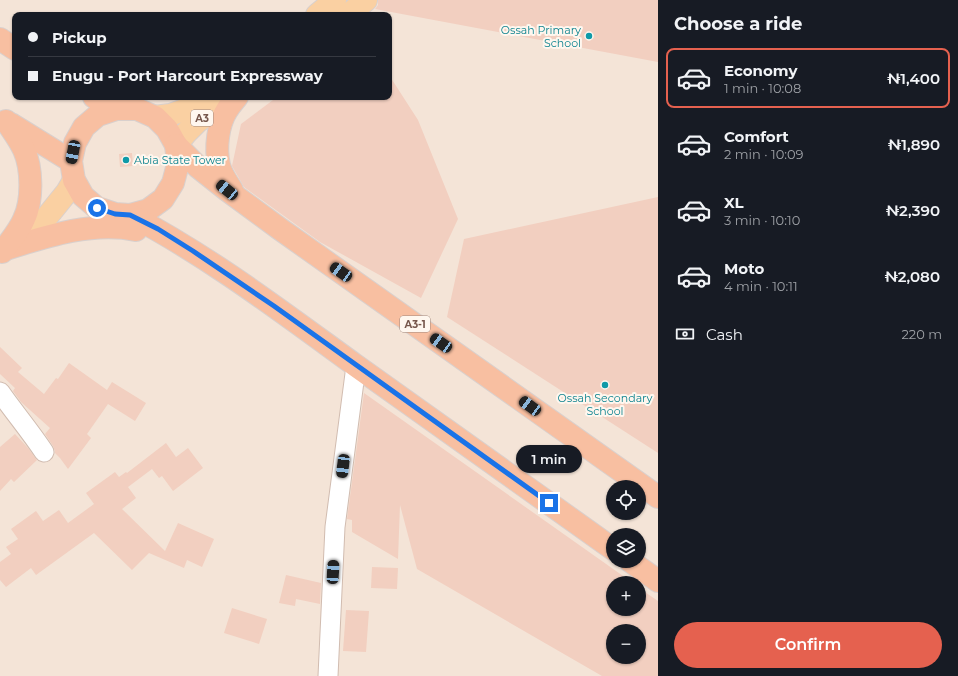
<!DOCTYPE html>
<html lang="en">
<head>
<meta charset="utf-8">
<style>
	:root { --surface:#171b24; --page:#20242c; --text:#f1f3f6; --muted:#9ea1a6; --line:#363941; --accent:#e5614f }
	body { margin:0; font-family:Montserrat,sans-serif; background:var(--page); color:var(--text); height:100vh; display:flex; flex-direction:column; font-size:15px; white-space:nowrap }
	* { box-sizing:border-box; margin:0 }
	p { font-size:13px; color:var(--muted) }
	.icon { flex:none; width:22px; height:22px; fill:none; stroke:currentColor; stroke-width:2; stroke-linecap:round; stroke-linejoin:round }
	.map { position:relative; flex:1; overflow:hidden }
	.drawer { display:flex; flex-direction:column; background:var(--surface); width:300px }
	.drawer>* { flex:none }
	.guide { position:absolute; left:12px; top:12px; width:380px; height:88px; border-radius:8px; box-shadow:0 1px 3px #0004; display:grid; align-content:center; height:88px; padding:0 16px; background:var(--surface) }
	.fabs { position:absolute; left:606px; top:480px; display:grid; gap:8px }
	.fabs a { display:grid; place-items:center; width:40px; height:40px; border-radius:50%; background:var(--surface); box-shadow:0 1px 3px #0004; font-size:20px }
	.end { position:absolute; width:18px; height:18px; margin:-9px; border:5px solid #1a73e8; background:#fff; box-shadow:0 0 0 2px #fff }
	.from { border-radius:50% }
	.bubble { position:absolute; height:28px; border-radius:14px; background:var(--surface); box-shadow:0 1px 3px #0004; font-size:13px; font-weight:600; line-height:28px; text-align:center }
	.car { position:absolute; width:12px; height:24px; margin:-12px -6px; border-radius:5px; box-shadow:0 0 3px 1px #0007; background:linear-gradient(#222 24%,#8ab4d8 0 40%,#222 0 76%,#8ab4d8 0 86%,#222 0) }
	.guide b { display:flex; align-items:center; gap:14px; height:38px; font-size:15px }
	.guide b+b { border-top:1px solid var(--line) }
	.guide i { width:10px; height:10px; background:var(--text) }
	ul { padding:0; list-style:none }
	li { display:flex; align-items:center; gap:12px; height:60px; margin:0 8px 6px; padding:0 8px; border:2px solid transparent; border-radius:8px }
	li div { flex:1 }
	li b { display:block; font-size:15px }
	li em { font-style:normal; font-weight:600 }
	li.selected { border-color:var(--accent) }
	li>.icon { width:36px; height:36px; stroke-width:1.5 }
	h2 { padding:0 16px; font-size:18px; line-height:48px }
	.pay { display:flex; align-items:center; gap:10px; height:44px; padding:0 16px; font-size:15px }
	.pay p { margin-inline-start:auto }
	.cta { display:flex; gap:8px; margin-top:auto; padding:8px 16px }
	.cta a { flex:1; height:46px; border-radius:24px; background:var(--accent); color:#fff; font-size:16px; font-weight:600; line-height:46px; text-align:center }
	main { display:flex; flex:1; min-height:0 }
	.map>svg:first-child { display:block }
	.residential { fill:#f4e4d7; fill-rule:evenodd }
	.building { fill:#f2cfc0; fill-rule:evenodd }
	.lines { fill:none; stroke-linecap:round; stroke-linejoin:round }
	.minor-casing { stroke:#d1bcb0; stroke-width:21 }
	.primary-casing { stroke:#d9d0cd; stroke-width:24 }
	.trunk-casing { stroke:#d9d0cd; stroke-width:24 }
	.minor { stroke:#fff; stroke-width:19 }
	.primary { stroke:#fad0a2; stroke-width:22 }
	.trunk { stroke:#f8bfa1; stroke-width:22 }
	.route { stroke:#1a73e8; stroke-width:5 }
	.culture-dot { fill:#0f9aa8; stroke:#fff7ef; stroke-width:1.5 }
	.labels { text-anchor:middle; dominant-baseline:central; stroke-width:4; stroke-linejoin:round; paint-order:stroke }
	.shield { fill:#fff7ef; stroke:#a0877d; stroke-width:1 }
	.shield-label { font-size:10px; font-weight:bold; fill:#77574c }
	.culture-label { font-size:11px; fill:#0d838f; stroke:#fff7ef; text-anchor:end }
</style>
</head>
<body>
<main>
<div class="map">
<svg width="658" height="676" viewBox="0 0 658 676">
	<rect width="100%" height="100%" fill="#fcf3e8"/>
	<path class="residential" d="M0,0H658V676H0ZM15,15H389V97H15ZM613,487H639V513H613ZM613,535H639V561H613ZM613,583H639V609H613ZM613,631H639V657H613Z"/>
	<g class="building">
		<path d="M378,0H658V62L375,9L378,5Z"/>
		<path d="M389,75L418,120L458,219L421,298L320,242L244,187L232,166L241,124L277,97H389Z"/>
		<path d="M132,153L133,166L120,167L119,154Z"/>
		<path d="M658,197V453L447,317L464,239Z"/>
		<path d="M0,347L22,368L18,372L44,394L56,378L58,379L69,363L107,390L112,382L146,403L135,421L108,404L87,434L91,438L68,469L60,458L55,453V451L53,446L45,434L50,428L21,402L13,391L15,388L0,374Z"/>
		<path d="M364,393L633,583H613V609H639V588L658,601V676H602L417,569L400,505L398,559L352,532V520L347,519ZM613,631H639V657H613Z"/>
		<path d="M15,434L28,448L37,460L14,482L11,479L0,491V447Z"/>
		<path d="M166,443L176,457L188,448L203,468L173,491L162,476L159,478L152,469L128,487L136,498L122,509L165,551L178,523L214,539L202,567L187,560L184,568L149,553L132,570L94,533L36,575L31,568L6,587L0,580V562L11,554L6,547L18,539L11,529L36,511L43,521L59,510L68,523L94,504L86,493L115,472L119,477L126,472L127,473Z"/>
		<path d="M372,567L398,568L397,589L371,588Z"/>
		<path d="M286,575L321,583L320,604L296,599L295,606L279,603Z"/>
		<path d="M232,608L267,619L259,644L224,633Z"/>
		<path d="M346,610L369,611L366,652L343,651Z"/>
	</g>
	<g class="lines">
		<defs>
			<g id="minor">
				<path d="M0,392C14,412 30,431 44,452"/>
				<path d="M328,676L335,527L356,366"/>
			</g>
			<g id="primary">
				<path d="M317,15L335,0"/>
				<path d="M348,15L366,0"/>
				<path d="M155,117L170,115L187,109L207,97"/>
				<path d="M176,145L186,133L198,121L233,97"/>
				<path d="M7,248L46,218L67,192L74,180"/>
			</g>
			<g id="trunk">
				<path d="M0,39L15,49"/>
				<path d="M94,97L116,109H137L155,117L167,129L176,145L178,164L173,183L163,199L148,210L130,215L115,214L97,208L83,196L74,180L71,161L75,143L84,127L98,115L116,109"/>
				<path d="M11,124L71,161"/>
				<path d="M176,145L198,167L227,190L280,229L658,497"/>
				<path d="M232,190C227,182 221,174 219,165C215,148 218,124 227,110C230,105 234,101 237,97"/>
				<path d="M130,215C210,257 282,312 355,365C441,427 527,488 613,549"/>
				<path d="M6,249C47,236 93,221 136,230"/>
				<path d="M2,252C10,241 19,231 24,219C33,200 32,168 24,150C19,139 12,130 6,121"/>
				<path d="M630,561L658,581"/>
			</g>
		</defs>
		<use href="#minor" class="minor-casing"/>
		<use href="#primary" class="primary-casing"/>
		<use href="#trunk" class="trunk-casing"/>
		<use href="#minor" class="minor"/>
		<use href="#primary" class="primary"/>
		<use href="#trunk" class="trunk"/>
	</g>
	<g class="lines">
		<path class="route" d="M97,208L115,214L130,215L158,229L193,251L274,306L549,503"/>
	</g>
	<g class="culture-dot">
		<circle cx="589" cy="36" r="4"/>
		<circle cx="126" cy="160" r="4"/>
		<circle cx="605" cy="385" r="4"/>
	</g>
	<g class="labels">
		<g class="shield">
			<rect x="191" y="110" width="22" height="16" rx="3"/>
			<rect x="400" y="316" width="30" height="16" rx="3"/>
		</g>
		<g class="shield-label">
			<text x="202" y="118">A3</text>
			<text x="415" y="324">A3-1</text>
		</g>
		<g class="culture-label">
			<text x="581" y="30">Ossah Primary<tspan x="581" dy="13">School</tspan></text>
			<text x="134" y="160" text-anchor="start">Abia State Tower</text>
			<text x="605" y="398" text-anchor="middle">Ossah Secondary<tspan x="605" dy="13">School</tspan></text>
		</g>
	</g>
</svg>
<div class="fabs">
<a><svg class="icon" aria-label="locate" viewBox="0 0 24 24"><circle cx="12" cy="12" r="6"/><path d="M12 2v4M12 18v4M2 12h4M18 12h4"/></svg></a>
<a><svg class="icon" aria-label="layers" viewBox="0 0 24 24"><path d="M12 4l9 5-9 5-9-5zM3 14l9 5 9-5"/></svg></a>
<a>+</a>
<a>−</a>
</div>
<i class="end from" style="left:97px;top:208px"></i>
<i class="end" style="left:549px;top:503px"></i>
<div class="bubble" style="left:516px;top:445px;width:66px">1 min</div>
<i class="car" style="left:73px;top:152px;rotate:191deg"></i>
<i class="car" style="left:227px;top:190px;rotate:309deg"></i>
<i class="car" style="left:341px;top:272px;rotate:305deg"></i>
<i class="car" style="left:441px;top:343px;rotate:305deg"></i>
<i class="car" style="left:530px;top:406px;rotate:306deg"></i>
<i class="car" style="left:343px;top:466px;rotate:187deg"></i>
<i class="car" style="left:333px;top:572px;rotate:3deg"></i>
<div class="guide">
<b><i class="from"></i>Pickup</b>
<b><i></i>Enugu - Port Harcourt Expressway</b>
</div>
</div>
<section class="drawer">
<h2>Choose a ride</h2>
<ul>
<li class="selected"><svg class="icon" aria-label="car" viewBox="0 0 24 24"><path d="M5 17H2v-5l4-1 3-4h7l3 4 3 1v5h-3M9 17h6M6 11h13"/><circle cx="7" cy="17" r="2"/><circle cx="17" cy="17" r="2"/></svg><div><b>Economy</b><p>1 min · 10:08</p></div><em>₦1,400</em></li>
<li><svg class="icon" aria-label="car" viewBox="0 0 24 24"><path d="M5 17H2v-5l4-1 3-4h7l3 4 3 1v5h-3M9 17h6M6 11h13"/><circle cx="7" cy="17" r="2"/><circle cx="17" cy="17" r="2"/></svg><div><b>Comfort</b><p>2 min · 10:09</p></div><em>₦1,890</em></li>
<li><svg class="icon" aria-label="car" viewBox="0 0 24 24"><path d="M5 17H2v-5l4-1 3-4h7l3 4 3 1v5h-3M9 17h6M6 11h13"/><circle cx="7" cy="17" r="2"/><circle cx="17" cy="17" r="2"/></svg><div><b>XL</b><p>3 min · 10:10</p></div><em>₦2,390</em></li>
<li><svg class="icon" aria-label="car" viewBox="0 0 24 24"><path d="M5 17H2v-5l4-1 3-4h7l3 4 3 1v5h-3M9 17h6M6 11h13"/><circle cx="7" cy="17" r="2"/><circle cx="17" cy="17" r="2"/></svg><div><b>Moto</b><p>4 min · 10:11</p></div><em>₦2,080</em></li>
</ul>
<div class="pay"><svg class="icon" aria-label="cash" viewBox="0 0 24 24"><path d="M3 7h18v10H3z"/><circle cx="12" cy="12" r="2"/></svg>Cash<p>220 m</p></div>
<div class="cta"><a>Confirm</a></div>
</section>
</main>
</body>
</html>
